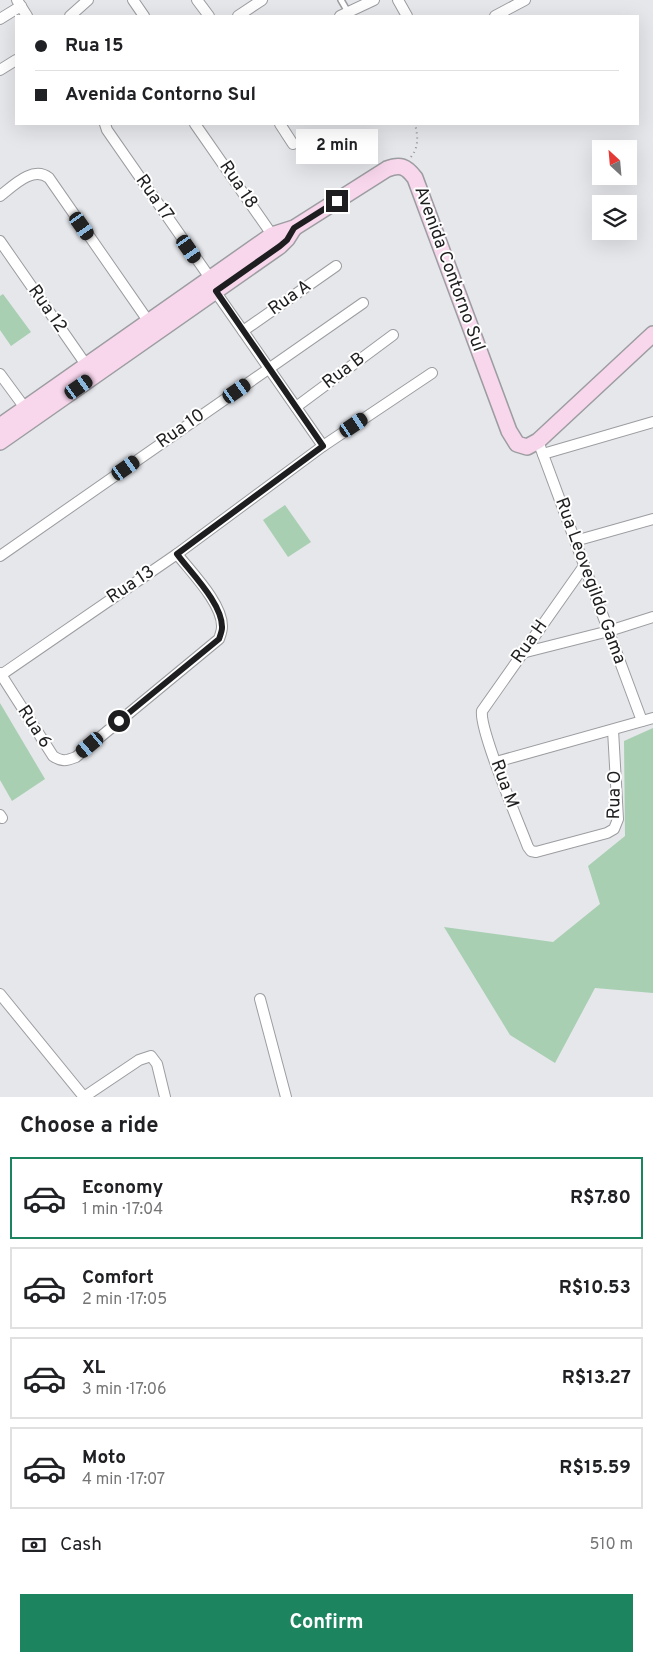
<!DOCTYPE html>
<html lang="en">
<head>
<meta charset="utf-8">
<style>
	:root { --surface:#fff; --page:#f2f2f2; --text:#202124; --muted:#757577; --line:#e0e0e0; --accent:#1c845f }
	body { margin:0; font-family:Overpass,sans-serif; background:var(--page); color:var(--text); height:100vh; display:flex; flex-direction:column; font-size:19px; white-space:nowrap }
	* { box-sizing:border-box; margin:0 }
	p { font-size:16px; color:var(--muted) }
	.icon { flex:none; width:28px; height:28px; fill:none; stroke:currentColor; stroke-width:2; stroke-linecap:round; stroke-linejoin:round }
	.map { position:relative; height:1097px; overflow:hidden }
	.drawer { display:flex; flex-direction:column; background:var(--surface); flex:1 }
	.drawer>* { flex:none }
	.banner { position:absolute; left:15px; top:15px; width:624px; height:110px; border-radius:0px; box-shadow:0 5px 20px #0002; display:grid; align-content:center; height:110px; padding:0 20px; background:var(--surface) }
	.needle { width:32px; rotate:334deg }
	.fabs { position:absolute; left:592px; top:140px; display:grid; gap:10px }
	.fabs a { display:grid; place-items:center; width:45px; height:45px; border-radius:0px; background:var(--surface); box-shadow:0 5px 20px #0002; font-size:25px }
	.end { position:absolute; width:22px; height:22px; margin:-11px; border:6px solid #1e1e20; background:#fff; box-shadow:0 0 0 2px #fff }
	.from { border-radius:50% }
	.bubble { position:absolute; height:35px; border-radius:0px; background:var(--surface); box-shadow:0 5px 20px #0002; font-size:16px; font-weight:700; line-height:35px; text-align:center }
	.car { position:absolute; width:15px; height:30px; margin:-15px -8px; border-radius:6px; box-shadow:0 0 4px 1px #0007; background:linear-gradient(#222 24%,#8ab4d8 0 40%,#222 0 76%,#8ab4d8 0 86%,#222 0) }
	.banner b { display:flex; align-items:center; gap:18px; height:48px; font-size:19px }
	.banner b+b { border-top:1px solid var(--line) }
	.banner i { width:12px; height:12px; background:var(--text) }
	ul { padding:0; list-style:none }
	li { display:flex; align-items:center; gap:15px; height:82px; margin:0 10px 8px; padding:0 10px; border:2px solid var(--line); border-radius:0px }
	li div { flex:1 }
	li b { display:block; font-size:19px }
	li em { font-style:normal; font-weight:700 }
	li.current { border-color:var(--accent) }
	li>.icon { width:45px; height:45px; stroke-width:1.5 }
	h2 { padding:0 20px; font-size:22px; line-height:60px }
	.pay { display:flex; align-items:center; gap:12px; height:55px; padding:0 20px; font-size:19px }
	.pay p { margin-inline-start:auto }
	.action { display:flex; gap:10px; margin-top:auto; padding:10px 20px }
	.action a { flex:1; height:58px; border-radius:0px; background:var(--accent); color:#fff; font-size:20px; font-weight:700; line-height:58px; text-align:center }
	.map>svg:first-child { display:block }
	.green { fill:#a8cfb2 }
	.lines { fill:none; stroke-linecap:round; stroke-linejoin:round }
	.lane-casing { stroke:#9c9da1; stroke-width:8 }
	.street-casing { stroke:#9c9da1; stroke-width:12 }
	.secondary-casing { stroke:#9c9da1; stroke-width:18 }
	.path { stroke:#919295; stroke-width:2; stroke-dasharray:1 4; stroke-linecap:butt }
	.lane { stroke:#fff; stroke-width:5 }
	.street { stroke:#fff; stroke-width:10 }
	.secondary { stroke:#f8d6ec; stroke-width:15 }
	.route { stroke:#1e1e20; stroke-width:6 }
	.labels { text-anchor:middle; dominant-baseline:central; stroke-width:4; stroke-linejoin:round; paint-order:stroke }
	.street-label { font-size:18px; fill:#1e1e20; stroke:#fff }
</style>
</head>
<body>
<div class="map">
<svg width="653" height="1097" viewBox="0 0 653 1097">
	<rect width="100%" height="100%" fill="#e6e7eb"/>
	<g class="green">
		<path d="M3,294L31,332L11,346L0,330V296Z"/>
		<path d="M285,505L311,542L288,557L263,520Z"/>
		<path d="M0,703L45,779L12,801L0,780Z"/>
		<path d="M653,728V993L595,988L555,1063L510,1035L444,927L553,942L600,904L588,866L625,836L624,741Z"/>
	</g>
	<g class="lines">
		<defs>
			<path id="lane" d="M341,0L348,12"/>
			<g id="street">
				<path d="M17,0L27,16"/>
				<path d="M133,0L144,16"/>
				<path d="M197,0L209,16"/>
				<path d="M398,0L407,16"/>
				<path d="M70,16L88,0"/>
				<path d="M238,16L262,0"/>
				<path d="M340,16L374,0"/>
				<path d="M495,16L525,0"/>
				<path d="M0,19L21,6"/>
				<path d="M0,70L16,60"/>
				<path d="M105,124L107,130L210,278L215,291L323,446"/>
				<path d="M195,124L275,239"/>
				<path d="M280,124L293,144"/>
				<path d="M0,196C13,186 33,165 49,178L151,325"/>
				<path d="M0,241L89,369"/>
				<path d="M243,331L336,266"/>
				<path d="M0,374L28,412"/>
				<path d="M296,407L393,335"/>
				<path d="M538,441L642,721"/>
				<path d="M543,454L653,422"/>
				<path d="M575,541L653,519"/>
				<path d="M0,556L363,303"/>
				<path d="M584,566L482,711C479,730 519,823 528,847L531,851L536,852L607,833L614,829L618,819L613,730"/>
				<path d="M522,653L609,631L653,617"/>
				<path d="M0,673L53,756C62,762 66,761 76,757L219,639C220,636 222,631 222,627C223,604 191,572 177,554"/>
				<path d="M1,675L177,554L323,446L432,373"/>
				<path d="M496,762L653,718"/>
				<path d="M0,815L2,818"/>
				<path d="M0,994L84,1097L139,1060L151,1056L157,1064L165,1097"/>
				<path d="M260,999L286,1097"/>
			</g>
			<g id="secondary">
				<path d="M0,426L272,235L294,228L387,169C400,164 406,166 415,178L509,431L517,444L527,447L538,441L653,334"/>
				<path d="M0,442L280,246L287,239L294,228"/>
			</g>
		</defs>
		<use href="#lane" class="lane-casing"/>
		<use href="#street" class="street-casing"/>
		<use href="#secondary" class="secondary-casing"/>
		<path class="path" d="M411,157C419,147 418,136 415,124"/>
		<use href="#lane" class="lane"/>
		<use href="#street" class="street"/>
		<use href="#secondary" class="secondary"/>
	</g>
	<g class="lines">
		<path class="route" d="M119,721L219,639C220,636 222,631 222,628C223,604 190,572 177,554L323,446L216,291L280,246L287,240L294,228L337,201"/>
	</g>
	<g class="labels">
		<g class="street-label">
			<text transform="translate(238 185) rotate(56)">Rua 18</text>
			<text transform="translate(154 198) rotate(55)">Rua 17</text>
			<text transform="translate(449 269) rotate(70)">Avenida Contorno Sul</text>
			<text transform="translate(290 298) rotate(-35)">Rua A</text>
			<text transform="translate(47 309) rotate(55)">Rua 12</text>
			<text transform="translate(344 371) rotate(-37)">Rua B</text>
			<text transform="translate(181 429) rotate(-35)">Rua 10</text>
			<text transform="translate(590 581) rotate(70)">Rua Leovegildo Gama</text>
			<text transform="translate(131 585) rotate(-34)">Rua 13</text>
			<text transform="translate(530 642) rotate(-55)">Rua H</text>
			<text transform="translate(34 727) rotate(57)">Rua 6</text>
			<text transform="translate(504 784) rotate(70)">Rua M</text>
			<text transform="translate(615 795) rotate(-89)">Rua O</text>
		</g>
	</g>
</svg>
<div class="fabs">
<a><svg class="needle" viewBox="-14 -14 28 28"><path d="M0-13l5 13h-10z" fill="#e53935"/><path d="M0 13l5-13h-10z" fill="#757577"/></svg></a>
<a><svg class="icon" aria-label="layers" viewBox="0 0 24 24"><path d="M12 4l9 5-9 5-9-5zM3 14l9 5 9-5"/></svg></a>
</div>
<i class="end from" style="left:119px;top:721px"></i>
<i class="end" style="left:337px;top:201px"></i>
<div class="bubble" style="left:296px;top:129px;width:82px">2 min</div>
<i class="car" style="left:82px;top:226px;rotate:145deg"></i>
<i class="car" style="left:189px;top:249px;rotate:145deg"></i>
<i class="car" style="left:79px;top:387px;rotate:55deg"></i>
<i class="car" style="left:237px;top:391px;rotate:55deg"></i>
<i class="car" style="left:354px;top:425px;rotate:56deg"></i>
<i class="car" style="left:126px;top:468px;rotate:55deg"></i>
<i class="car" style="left:90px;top:745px;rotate:230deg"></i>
<div class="banner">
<b><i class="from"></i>Rua 15</b>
<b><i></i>Avenida Contorno Sul</b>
</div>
</div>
<section class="drawer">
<h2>Choose a ride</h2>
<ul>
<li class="current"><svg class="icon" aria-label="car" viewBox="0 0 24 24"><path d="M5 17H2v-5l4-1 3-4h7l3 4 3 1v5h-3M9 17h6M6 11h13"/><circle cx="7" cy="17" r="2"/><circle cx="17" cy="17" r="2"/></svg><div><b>Economy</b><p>1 min · 17:04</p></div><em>R$7.80</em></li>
<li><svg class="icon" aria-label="car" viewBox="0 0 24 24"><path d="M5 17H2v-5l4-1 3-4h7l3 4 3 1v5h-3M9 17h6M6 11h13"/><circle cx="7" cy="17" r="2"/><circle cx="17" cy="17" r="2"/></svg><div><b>Comfort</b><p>2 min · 17:05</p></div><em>R$10.53</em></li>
<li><svg class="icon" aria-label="car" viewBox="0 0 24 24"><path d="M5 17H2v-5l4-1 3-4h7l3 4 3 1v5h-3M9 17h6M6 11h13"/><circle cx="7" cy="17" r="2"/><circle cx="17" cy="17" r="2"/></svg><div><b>XL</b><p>3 min · 17:06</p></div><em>R$13.27</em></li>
<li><svg class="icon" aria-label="car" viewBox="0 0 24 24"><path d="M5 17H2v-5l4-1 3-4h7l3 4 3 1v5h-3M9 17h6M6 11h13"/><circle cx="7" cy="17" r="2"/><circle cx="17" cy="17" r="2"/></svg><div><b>Moto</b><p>4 min · 17:07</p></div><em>R$15.59</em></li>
</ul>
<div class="pay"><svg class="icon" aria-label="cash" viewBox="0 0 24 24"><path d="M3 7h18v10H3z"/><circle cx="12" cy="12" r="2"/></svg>Cash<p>510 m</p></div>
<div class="action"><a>Confirm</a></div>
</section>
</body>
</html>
